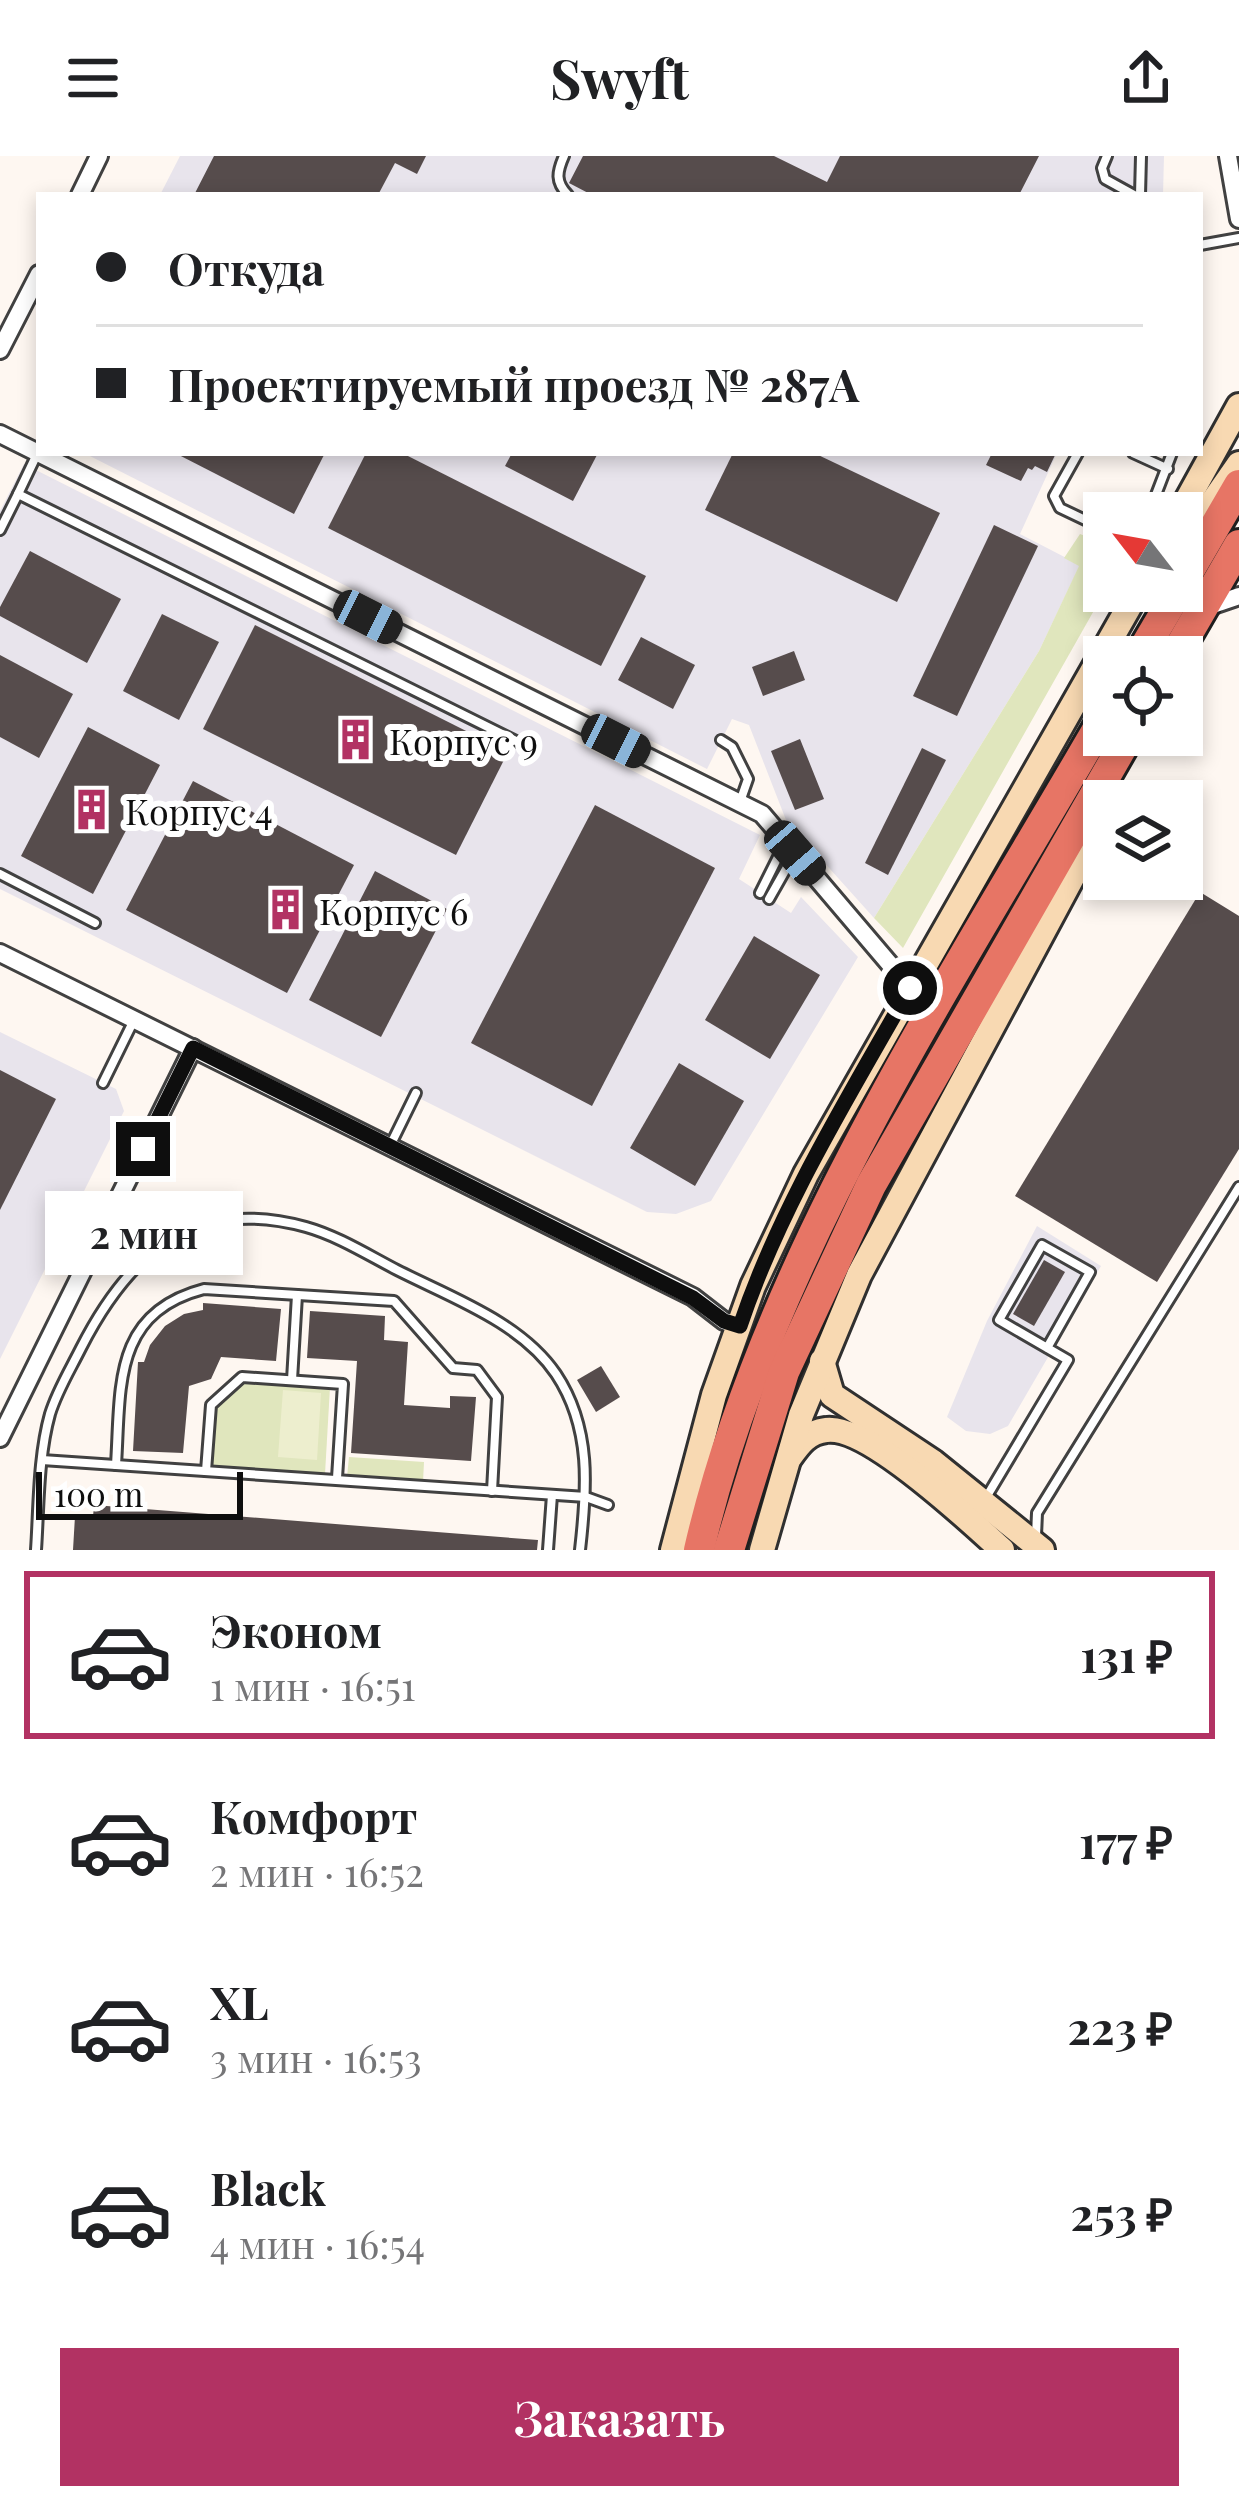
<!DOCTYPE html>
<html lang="ru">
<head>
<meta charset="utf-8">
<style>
	:root { --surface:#fff; --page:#f6f6f6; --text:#202124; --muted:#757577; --line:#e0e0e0; --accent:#b23263 }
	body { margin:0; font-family:"Playfair Display",serif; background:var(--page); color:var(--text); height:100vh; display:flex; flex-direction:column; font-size:45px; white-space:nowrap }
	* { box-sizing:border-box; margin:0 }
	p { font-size:39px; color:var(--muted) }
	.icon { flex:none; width:66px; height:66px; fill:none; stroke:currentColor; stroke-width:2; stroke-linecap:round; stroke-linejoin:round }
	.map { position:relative; height:1394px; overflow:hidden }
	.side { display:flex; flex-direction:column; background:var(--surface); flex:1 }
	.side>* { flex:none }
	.banner { position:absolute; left:36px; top:36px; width:1167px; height:264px; border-radius:0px; box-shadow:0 6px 18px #0003; display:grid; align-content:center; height:264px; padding:0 60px; background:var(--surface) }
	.needle { width:78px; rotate:301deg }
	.tools { position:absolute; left:1083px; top:336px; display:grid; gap:24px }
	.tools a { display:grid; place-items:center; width:120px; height:120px; border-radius:0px; background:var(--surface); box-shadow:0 6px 18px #0003; font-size:60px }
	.scale { position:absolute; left:36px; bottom:30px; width:207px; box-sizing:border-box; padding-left:12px; border:6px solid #0e0e0e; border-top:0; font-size:33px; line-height:42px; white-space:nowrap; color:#0e0e0e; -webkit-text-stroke:9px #fff; paint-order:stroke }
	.end { position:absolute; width:54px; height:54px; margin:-27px; border:15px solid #0e0e0e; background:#fff; box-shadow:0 0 0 6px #fff }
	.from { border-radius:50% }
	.bubble { position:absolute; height:84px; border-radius:0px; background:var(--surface); box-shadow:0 6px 18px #0003; font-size:39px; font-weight:700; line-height:84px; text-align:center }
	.car { position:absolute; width:36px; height:72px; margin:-36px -18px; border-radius:15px; box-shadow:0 0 9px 3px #0007; background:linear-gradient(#222 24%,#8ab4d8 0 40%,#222 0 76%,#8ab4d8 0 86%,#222 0) }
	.banner b { display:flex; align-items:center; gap:42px; height:114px; font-size:45px }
	.banner b+b { border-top:3px solid var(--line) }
	.banner i { width:30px; height:30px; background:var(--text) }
	ul { padding:21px 0 0; list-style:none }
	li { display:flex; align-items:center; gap:36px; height:168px; margin:0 24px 18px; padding:0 36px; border:6px solid transparent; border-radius:0px }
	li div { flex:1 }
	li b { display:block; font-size:45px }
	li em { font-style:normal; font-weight:700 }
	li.on { border-color:var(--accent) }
	li>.icon { width:108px; height:108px; stroke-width:1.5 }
	.action { display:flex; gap:24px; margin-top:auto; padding:24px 60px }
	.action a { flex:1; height:138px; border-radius:0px; background:var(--accent); color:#fff; font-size:48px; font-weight:700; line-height:138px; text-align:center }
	header { display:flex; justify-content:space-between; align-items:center; height:156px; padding:0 60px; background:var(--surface); font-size:54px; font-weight:700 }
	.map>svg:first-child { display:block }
	.industrial { fill:#e8e4ec }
	.green { fill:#e0e6bd }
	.pitch { fill:#edeece }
	.building { fill:#564c4c }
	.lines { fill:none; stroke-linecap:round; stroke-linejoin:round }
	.lane-casing { stroke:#414141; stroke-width:14 }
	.street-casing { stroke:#414141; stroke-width:22 }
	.secondary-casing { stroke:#303030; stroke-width:30 }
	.highway-casing { stroke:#1f1f1f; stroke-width:36 }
	.lane { stroke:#fff; stroke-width:8 }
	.street { stroke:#fff; stroke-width:16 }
	.secondary { stroke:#f8d9b2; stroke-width:24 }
	.highway { stroke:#e77565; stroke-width:30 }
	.route { stroke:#0e0e0e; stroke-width:15 }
	.labels { text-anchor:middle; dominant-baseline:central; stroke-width:12; stroke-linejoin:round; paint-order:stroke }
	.poi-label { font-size:36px; fill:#0e0e0e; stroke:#fff; text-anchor:start }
</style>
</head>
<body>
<header><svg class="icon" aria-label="menu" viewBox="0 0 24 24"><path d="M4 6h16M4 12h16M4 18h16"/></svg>Swyft<svg class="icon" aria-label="share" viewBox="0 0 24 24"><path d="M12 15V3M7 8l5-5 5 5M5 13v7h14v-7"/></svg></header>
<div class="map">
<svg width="1239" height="1394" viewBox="0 0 1239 1394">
	<rect width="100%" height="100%" fill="#fef7f1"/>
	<g class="industrial">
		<path d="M180,0H1164L1163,39H160Z"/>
		<path d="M84,297H1057L1020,378L1080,409L1039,495L874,762L786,664L749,569L732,563L707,613Z"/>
		<path d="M24,308L760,679L739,723L791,757L801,741L858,801L711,1045L676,1058L647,1056L0,733V355Z"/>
		<path d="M0,876L116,933L124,955L0,1203Z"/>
		<path d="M1037,1070L1101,1110L1008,1270L990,1278L966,1275L947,1261L987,1165Z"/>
	</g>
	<g class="green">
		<path d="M1080,378L1104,387L1105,435L903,792L874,762L1039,495L1079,410L1064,402Z"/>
		<path d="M247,1225L330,1231L325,1318L209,1311L215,1250Z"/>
		<path d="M349,1301L424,1306L423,1326L347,1321Z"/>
	</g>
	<path class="pitch" d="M283,1234L321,1237L317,1304L278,1301Z"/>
	<g class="building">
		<path d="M214,0H426L417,18L395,7L378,39H194Z"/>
		<path d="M583,0H774L827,26L840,0H1039L1019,39H592L569,27Z"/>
		<path d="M175,297H325L294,358Z"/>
		<path d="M366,297H402L646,420L601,510L328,372Z"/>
		<path d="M512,297H598L573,345L505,310Z"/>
		<path d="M733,297H814L940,357L897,446L705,354Z"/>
		<path d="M992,297H1056L1047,316L1035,310L1032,314L1028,312L1021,325L986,309Z"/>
		<path d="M994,369L1038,390L957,560L913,540Z"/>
		<path d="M30,395L121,443L87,507L0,460V451Z"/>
		<path d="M162,458L219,486L179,564L123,535Z"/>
		<path d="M255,469L508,596L456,699L203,573Z"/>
		<path d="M641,481L695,509L673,553L618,524Z"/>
		<path d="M794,495L805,524L763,540L752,511Z"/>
		<path d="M0,499L73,538L39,602L0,581Z"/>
		<path d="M88,571L160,609L93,738L21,700Z"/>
		<path d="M800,583L824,643L795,654L771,595Z"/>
		<path d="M922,592L946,604L888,719L865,707Z"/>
		<path d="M193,625L354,709L287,837L126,754Z"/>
		<path d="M595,649L715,712L592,950L471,887Z"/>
		<path d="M375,715L447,753L381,881L309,844Z"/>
		<path d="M1200,736L1239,760V993L1157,1126L1015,1040Z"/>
		<path d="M754,780L820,819L770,903L705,864Z"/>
		<path d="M679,907L744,945L695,1030L630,992Z"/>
		<path d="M0,914L56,943L0,1054Z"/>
		<path d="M1044,1104L1065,1116L1034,1170L1013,1158Z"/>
		<path d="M203,1147L281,1153L276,1205L221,1201L211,1223L189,1230L183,1297L133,1295L138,1206H144L150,1189L165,1170L184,1158L203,1154Z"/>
		<path d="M310,1155L385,1160L384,1184L408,1186L404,1249L450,1252V1240L476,1241L471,1305L351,1297L357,1205L307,1202Z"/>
		<path d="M601,1210L620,1241L596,1256L577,1224Z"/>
		<path d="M94,1349L538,1384L537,1394H73L75,1360L93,1361Z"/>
	</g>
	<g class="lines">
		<defs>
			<g id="lane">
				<path d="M564,0C557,16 555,26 568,39"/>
				<path d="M1107,0L1102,12L1105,23L1134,39"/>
				<path d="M1140,39L1141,0"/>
				<path d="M1200,89L1239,82"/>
				<path d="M1078,297L1054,340L1060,352L1104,373"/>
				<path d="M1133,297L1168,313"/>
				<path d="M18,338L38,296"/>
				<path d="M1149,357L1172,297"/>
				<path d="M0,374L18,338L528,591"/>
				<path d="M721,584L732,591L748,623L741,643"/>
				<path d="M0,718L95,767"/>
				<path d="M760,737L785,687"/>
				<path d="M769,743L795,697"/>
				<path d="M103,927L134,864"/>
				<path d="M390,990L416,937"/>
				<path d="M292,1224L297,1139"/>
				<path d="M42,1304L586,1341L608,1349"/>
				<path d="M116,1309C121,1231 112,1157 204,1133L394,1145L453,1212L477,1214L497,1241L492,1335"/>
				<path d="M206,1315L211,1249L242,1221L343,1228L337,1322"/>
				<path d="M987,1340L1068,1204L999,1164L1042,1089L1090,1116L1047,1192"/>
				<path d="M1036,1380L1037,1357L1239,1031"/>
				<path d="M36,1394C39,1350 38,1301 50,1258C57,1235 70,1214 81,1192C129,1098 193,1040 306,1071C338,1080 368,1099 397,1114C450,1141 521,1166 556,1218C592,1272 587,1333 580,1394"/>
				<path d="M548,1394L552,1339"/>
			</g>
			<g id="street">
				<path d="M1228,0L1239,63"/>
				<path d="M80,39L99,0"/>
				<path d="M0,194L39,118"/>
				<path d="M0,278L762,658L910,832"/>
				<path d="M1207,451L1239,440"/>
				<path d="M0,797L693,1141L724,1165L740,1170"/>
				<path d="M0,1282L193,892"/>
			</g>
			<g id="secondary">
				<path d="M1180,357L1239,250"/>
				<path d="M1182,390L1239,308"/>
				<path d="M822,1205L832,1239L933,1306L1042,1394"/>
				<path d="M790,1301C799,1288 808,1276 826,1274C868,1268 970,1365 1002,1394"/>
				<path d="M673,1394L714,1239L753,1130L806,1018L1138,435"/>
				<path d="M762,1394L801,1259L859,1119L1104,662"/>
			</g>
			<g id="highway">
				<path d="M1182,427L1239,329"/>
				<path d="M1139,501L1178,435"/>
				<path d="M1174,501L1239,389"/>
				<path d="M699,1394C766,1102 955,820 1104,562"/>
				<path d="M729,1394L784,1216L871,1029L1129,579"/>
			</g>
		</defs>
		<use href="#lane" class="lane-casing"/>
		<use href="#street" class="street-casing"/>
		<use href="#secondary" class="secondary-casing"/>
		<use href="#highway" class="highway-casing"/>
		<use href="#lane" class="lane"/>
		<use href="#street" class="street"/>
		<use href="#secondary" class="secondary"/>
		<use href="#highway" class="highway"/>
	</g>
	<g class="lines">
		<path class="route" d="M143,993L193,892L693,1142L724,1165L740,1170C780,1051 848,942 910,832"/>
	</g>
	<defs>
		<symbol id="building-bare" viewBox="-9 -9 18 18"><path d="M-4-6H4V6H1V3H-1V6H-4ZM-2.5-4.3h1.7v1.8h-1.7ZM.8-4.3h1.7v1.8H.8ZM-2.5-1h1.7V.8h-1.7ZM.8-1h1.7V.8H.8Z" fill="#b23263" stroke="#fff" stroke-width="2.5" paint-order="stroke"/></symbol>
	</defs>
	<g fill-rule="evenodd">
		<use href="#building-bare" x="326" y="554" width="59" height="59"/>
		<use href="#building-bare" x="62" y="624" width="59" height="59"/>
		<use href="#building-bare" x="256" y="724" width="59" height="59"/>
	</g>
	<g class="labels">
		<g class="poi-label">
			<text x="389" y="584">Корпус 9</text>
			<text x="125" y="654">Корпус 4</text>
			<text x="319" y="754">Корпус 6</text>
		</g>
	</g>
</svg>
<div class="tools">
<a><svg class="needle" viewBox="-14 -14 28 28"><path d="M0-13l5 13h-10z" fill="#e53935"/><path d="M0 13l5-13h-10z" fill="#757577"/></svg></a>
<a><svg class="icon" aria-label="locate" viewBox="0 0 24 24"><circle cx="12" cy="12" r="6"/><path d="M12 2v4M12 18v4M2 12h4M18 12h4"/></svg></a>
<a><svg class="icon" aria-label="layers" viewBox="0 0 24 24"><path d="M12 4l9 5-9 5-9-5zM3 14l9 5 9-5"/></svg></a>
</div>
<div class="scale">100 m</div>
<i class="end from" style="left:910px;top:832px"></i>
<i class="end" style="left:143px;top:993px"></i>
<div class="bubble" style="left:45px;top:1035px;width:198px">2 мин</div>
<i class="car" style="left:368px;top:461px;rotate:117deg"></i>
<i class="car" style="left:616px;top:585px;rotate:117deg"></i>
<i class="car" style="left:795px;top:697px;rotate:139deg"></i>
<div class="banner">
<b><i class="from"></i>Откуда</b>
<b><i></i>Проектируемый проезд № 287А</b>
</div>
</div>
<section class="side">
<ul>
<li class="on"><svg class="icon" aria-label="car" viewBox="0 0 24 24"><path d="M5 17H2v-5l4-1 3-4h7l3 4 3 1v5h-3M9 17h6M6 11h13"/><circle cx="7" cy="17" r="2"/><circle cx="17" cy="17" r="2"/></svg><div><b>Эконом</b><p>1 мин · 16:51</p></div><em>131 ₽</em></li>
<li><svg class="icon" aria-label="car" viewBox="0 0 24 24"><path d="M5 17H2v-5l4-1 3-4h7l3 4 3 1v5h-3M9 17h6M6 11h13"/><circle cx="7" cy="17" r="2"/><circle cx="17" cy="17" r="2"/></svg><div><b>Комфорт</b><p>2 мин · 16:52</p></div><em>177 ₽</em></li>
<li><svg class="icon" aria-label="car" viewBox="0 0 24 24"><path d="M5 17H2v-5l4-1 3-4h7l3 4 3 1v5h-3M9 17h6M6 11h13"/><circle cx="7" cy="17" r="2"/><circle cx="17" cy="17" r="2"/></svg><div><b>XL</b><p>3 мин · 16:53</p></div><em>223 ₽</em></li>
<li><svg class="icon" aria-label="car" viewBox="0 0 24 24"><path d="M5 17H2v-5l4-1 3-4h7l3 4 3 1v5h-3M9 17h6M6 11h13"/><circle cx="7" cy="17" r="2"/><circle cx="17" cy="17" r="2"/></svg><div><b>Black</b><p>4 мин · 16:54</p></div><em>253 ₽</em></li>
</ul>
<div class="action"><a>Заказать</a></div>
</section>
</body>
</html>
